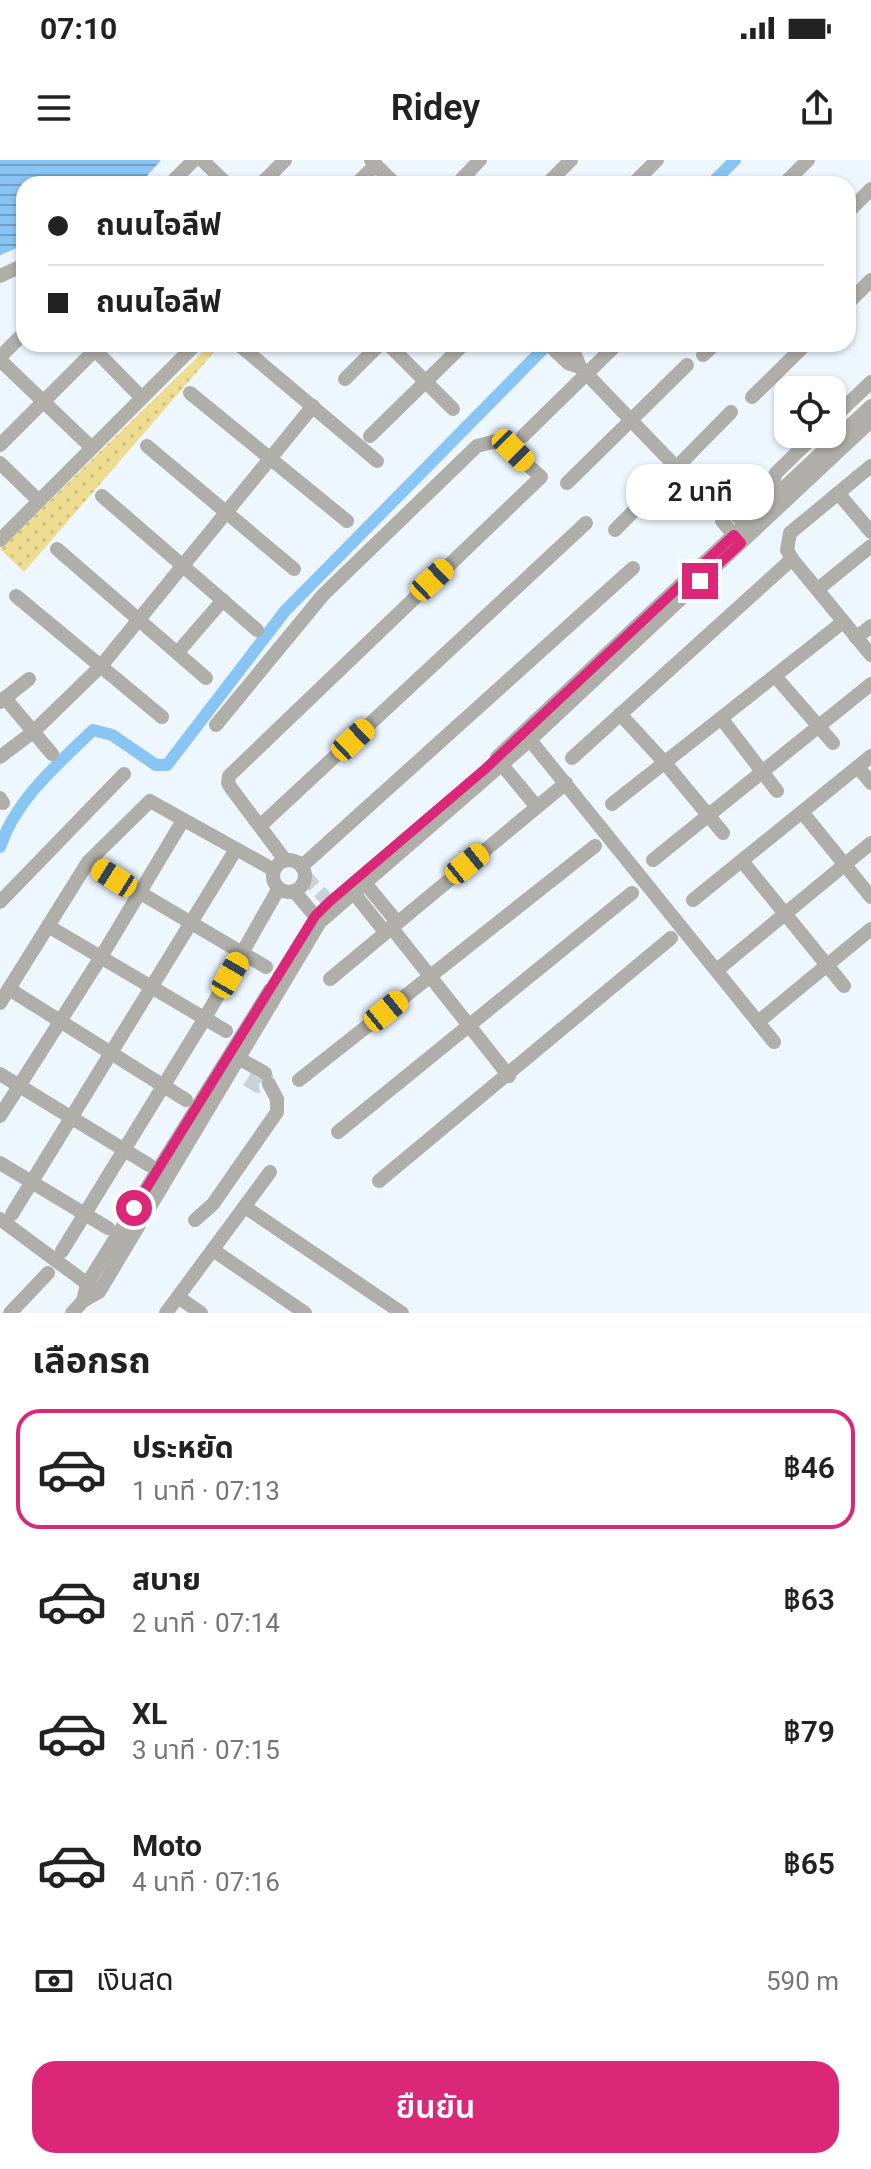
<!DOCTYPE html>
<html lang="th">
<head>
<meta charset="utf-8">
<style>
	:root { --surface:#fff; --page:#f6f6f6; --text:#222; --muted:#767676; --line:#e0e0e0; --accent:#db2777 }
	body { margin:0; font-family:Roboto,"Noto Sans Thai",sans-serif; background:var(--page); color:var(--text); height:100vh; display:flex; flex-direction:column; font-size:30px; white-space:nowrap }
	* { box-sizing:border-box; margin:0 }
	p { font-size:26px; color:var(--muted) }
	.icon { flex:none; width:44px; height:44px; fill:none; stroke:currentColor; stroke-width:2; stroke-linecap:round; stroke-linejoin:round }
	.map { position:relative; height:1153px; overflow:hidden }
	.drawer { display:flex; flex-direction:column; background:var(--surface); flex:1 }
	.drawer>* { flex:none }
	.top-card { position:absolute; left:16px; top:16px; width:840px; height:176px; border-radius:24px; box-shadow:0 2px 6px #0004; display:grid; align-content:center; height:176px; padding:0 32px; background:var(--surface) }
	.tools { position:absolute; left:774px; top:216px; display:grid; gap:16px }
	.tools a { display:grid; place-items:center; width:72px; height:72px; border-radius:16px; background:var(--surface); box-shadow:0 2px 6px #0004; font-size:40px }
	.end { position:absolute; width:36px; height:36px; margin:-18px; border:10px solid #db2777; background:#fff; box-shadow:0 0 0 4px #fff }
	.from { border-radius:50% }
	.bubble { position:absolute; height:56px; border-radius:24px; background:var(--surface); box-shadow:0 2px 6px #0004; font-size:26px; font-weight:600; line-height:56px; text-align:center }
	.car { position:absolute; width:24px; height:48px; margin:-24px -12px; border-radius:10px; box-shadow:0 0 6px 2px #0007; background:linear-gradient(#f5c518 24%,#345 0 40%,#f5c518 0 76%,#345 0 86%,#f5c518 0) }
	.top-card b { display:flex; align-items:center; gap:28px; height:76px; font-size:30px }
	.top-card b+b { border-top:2px solid var(--line) }
	.top-card i { width:20px; height:20px; background:var(--text) }
	ul { padding:0; list-style:none }
	li { display:flex; align-items:center; gap:24px; height:120px; margin:0 16px 12px; padding:0 16px; border:4px solid transparent; border-radius:24px }
	li div { flex:1 }
	li b { display:block; font-size:30px }
	li em { font-style:normal; font-weight:600 }
	li.on { border-color:var(--accent) }
	li>.icon { width:72px; height:72px; stroke-width:1.5 }
	h2 { padding:0 32px; font-size:36px; line-height:96px }
	.pay { display:flex; align-items:center; gap:20px; height:88px; padding:0 32px; font-size:30px }
	.pay p { margin-inline-start:auto }
	.primary-button { display:flex; gap:16px; margin-top:auto; padding:16px 32px }
	.primary-button a { flex:1; height:92px; border-radius:24px; background:var(--accent); color:#fff; font-size:32px; font-weight:600; line-height:92px; text-align:center }
	.status { display:flex; justify-content:space-between; align-items:center; height:56px; padding:0 40px; background:var(--surface); direction:ltr }
	.status svg { height:22px; fill:currentColor }
	header { display:flex; justify-content:space-between; align-items:center; height:104px; padding:0 32px; background:var(--surface); font-size:36px; font-weight:600 }
	.map>svg:first-child { display:block }
	.grass { fill:url(#grass-dots) }
	.water { fill:url(#water-rules) }
	.lines { fill:none; stroke-linecap:round; stroke-linejoin:round }
	.canal { stroke:#88c4f4; stroke-width:12 }
	.minor-tunnel { stroke:#cad2d9; stroke-width:14; stroke-dasharray:14 7; stroke-linecap:butt }
	.minor { stroke:#afaea9; stroke-width:14 }
	.route { stroke:#db2777; stroke-width:10 }
</style>
</head>
<body>
<div class="status"><b>07:10</b><svg viewBox="0 0 49 12"><path d="M0 12V9h3v3zM5 12V6h3v6zM10 12V3h3v9zM15 12V0h3v12zM26 1h20v11H26zM47 4h2v5h-2z"/></svg></div>
<header><svg class="icon" aria-label="menu" viewBox="0 0 24 24"><path d="M4 6h16M4 12h16M4 18h16"/></svg>Ridey<svg class="icon" aria-label="share" viewBox="0 0 24 24"><path d="M12 15V3M7 8l5-5 5 5M5 13v7h14v-7"/></svg></header>
<div class="map">
<svg width="871" height="1153" viewBox="0 0 871 1153">
	<defs>
		<pattern id="grass-dots" width="8" height="8" patternUnits="userSpaceOnUse" patternTransform="scale(2)"><rect width="8" height="8" fill="#eedd90"/><path d="M2 2h.1M6 6h.1" fill="none" stroke="#cdbf7d" stroke-width="1.8" stroke-linecap="round"/></pattern>
		<pattern id="water-rules" width="6" height="5" patternUnits="userSpaceOnUse" patternTransform="scale(2)"><rect width="6" height="5" fill="#88c4f4"/><path d="M0 2.5h6" fill="none" stroke="#70a0c7"/></pattern>
	</defs>
	<rect width="100%" height="100%" fill="#eef7ff"/>
	<path class="grass" d="M211,184H221L24,412L0,389Z"/>
	<path class="water" d="M0,0H161L140,24H24V85L0,95Z"/>
	<g class="lines">
		<g class="canal">
			<path d="M711,24L735,0"/>
			<path d="M0,687C16,639 58,604 93,570L112,575L156,605H167L285,451L548,184"/>
		</g>
		<g class="minor-tunnel">
			<path d="M305,716L329,742"/>
			<path d="M247,919L258,926L269,924L265,914"/>
		</g>
		<g class="minor">
			<path d="M202,0L227,24"/>
			<path d="M371,0L395,24"/>
			<path d="M170,24L194,0"/>
			<path d="M261,24L285,0"/>
			<path d="M356,24L376,5"/>
			<path d="M457,24L480,0"/>
			<path d="M547,24L571,0"/>
			<path d="M633,24L657,0"/>
			<path d="M784,24L808,0"/>
			<path d="M848,52L871,29"/>
			<path d="M0,116L24,105"/>
			<path d="M848,143L871,120"/>
			<path d="M89,184L142,238"/>
			<path d="M238,184L377,301"/>
			<path d="M388,184L453,249"/>
			<path d="M548,184L568,203L580,207"/>
			<path d="M566,184L575,195L580,207L698,330L715,353"/>
			<path d="M703,195L715,184"/>
			<path d="M0,197L24,173"/>
			<path d="M0,200L92,288"/>
			<path d="M345,219L380,184"/>
			<path d="M190,233L347,361"/>
			<path d="M752,237L806,184"/>
			<path d="M832,259L871,222"/>
			<path d="M370,276L464,184"/>
			<path d="M523,276L617,184"/>
			<path d="M0,285L101,184"/>
			<path d="M147,286L294,409"/>
			<path d="M0,303L39,341"/>
			<path d="M871,306L790,373L787,390L792,399L871,495"/>
			<path d="M567,323L687,205"/>
			<path d="M838,333L871,372"/>
			<path d="M102,336L257,470"/>
			<path d="M776,336L773,321L776,313L816,274"/>
			<path d="M730,348L751,371"/>
			<path d="M722,361L740,382"/>
			<path d="M615,370L731,252"/>
			<path d="M0,380L196,184"/>
			<path d="M57,389L206,518"/>
			<path d="M818,429L871,386"/>
			<path d="M16,436L162,557"/>
			<path d="M856,478L871,466"/>
			<path d="M178,492L223,440"/>
			<path d="M775,516L833,583"/>
			<path d="M5,538L52,594"/>
			<path d="M0,542L29,519"/>
			<path d="M620,554L665,603L723,673"/>
			<path d="M721,558L777,631"/>
			<path d="M216,565L323,435L477,286L500,280L541,317L229,616L228,623L231,628L285,700"/>
			<path d="M530,580L774,882"/>
			<path d="M0,597L33,572L101,506L313,246"/>
			<path d="M497,597L871,246"/>
			<path d="M572,598L792,399"/>
			<path d="M502,605L537,647"/>
			<path d="M858,607L871,623"/>
			<path d="M0,638L3,643"/>
			<path d="M612,644L843,462"/>
			<path d="M802,652L871,737"/>
			<path d="M260,666L586,363"/>
			<path d="M653,700L871,524"/>
			<circle cx="289" cy="716" r="16"/>
			<path d="M742,701L844,826"/>
			<path d="M88,702L266,807"/>
			<path d="M302,706L633,408"/>
			<path d="M364,722L397,762"/>
			<path d="M294,731L315,756"/>
			<path d="M353,732L385,772"/>
			<path d="M693,740L871,596"/>
			<path d="M0,742L124,614"/>
			<path d="M48,766L226,871"/>
			<path d="M391,767L509,916"/>
			<path d="M717,810L871,683"/>
			<path d="M330,819L566,623"/>
			<path d="M9,829L186,940"/>
			<path d="M0,843L88,702L150,641L274,710"/>
			<path d="M758,862L871,769"/>
			<path d="M240,899L265,913"/>
			<path d="M0,914L149,1005"/>
			<path d="M299,920L595,686"/>
			<path d="M0,956L101,797L182,662"/>
			<path d="M338,972L632,733"/>
			<path d="M0,1003L108,1068"/>
			<path d="M379,1021L671,778"/>
			<path d="M245,1047L402,1153"/>
			<path d="M12,1054L235,691"/>
			<path d="M0,1059L93,1128"/>
			<path d="M195,1060L213,1044L277,952V939L269,924"/>
			<path d="M213,1090L305,1153"/>
			<path d="M62,1091L205,858L279,728"/>
			<path d="M178,1137L201,1153"/>
			<path d="M83,1141L87,1124L270,830"/>
			<path d="M10,1153L48,1113"/>
			<path d="M72,1153L83,1141L99,1132L320,762L530,580L871,261"/>
			<path d="M166,1153L270,1012"/>
		</g>
	</g>
	<g class="lines">
		<path class="route" d="M134,1048L315,756L329,742L485,609L734,375L741,383L700,421"/>
	</g>
</svg>
<div class="tools">
<a><svg class="icon" aria-label="locate" viewBox="0 0 24 24"><circle cx="12" cy="12" r="6"/><path d="M12 2v4M12 18v4M2 12h4M18 12h4"/></svg></a>
</div>
<i class="end from" style="left:134px;top:1048px"></i>
<i class="end" style="left:700px;top:421px"></i>
<div class="bubble" style="left:626px;top:304px;width:148px">2 นาที</div>
<i class="car" style="left:513px;top:290px;rotate:135deg"></i>
<i class="car" style="left:432px;top:420px;rotate:47deg"></i>
<i class="car" style="left:353px;top:580px;rotate:47deg"></i>
<i class="car" style="left:467px;top:704px;rotate:51deg"></i>
<i class="car" style="left:114px;top:718px;rotate:302deg"></i>
<i class="car" style="left:230px;top:815px;rotate:30deg"></i>
<i class="car" style="left:386px;top:851px;rotate:51deg"></i>
<div class="top-card">
<b><i class="from"></i>ถนนไอลีฟ</b>
<b><i></i>ถนนไอลีฟ</b>
</div>
</div>
<section class="drawer">
<h2>เลือกรถ</h2>
<ul>
<li class="on"><svg class="icon" aria-label="car" viewBox="0 0 24 24"><path d="M5 17H2v-5l4-1 3-4h7l3 4 3 1v5h-3M9 17h6M6 11h13"/><circle cx="7" cy="17" r="2"/><circle cx="17" cy="17" r="2"/></svg><div><b>ประหยัด</b><p>1 นาที · 07:13</p></div><em>฿46</em></li>
<li><svg class="icon" aria-label="car" viewBox="0 0 24 24"><path d="M5 17H2v-5l4-1 3-4h7l3 4 3 1v5h-3M9 17h6M6 11h13"/><circle cx="7" cy="17" r="2"/><circle cx="17" cy="17" r="2"/></svg><div><b>สบาย</b><p>2 นาที · 07:14</p></div><em>฿63</em></li>
<li><svg class="icon" aria-label="car" viewBox="0 0 24 24"><path d="M5 17H2v-5l4-1 3-4h7l3 4 3 1v5h-3M9 17h6M6 11h13"/><circle cx="7" cy="17" r="2"/><circle cx="17" cy="17" r="2"/></svg><div><b>XL</b><p>3 นาที · 07:15</p></div><em>฿79</em></li>
<li><svg class="icon" aria-label="car" viewBox="0 0 24 24"><path d="M5 17H2v-5l4-1 3-4h7l3 4 3 1v5h-3M9 17h6M6 11h13"/><circle cx="7" cy="17" r="2"/><circle cx="17" cy="17" r="2"/></svg><div><b>Moto</b><p>4 นาที · 07:16</p></div><em>฿65</em></li>
</ul>
<div class="pay"><svg class="icon" aria-label="cash" viewBox="0 0 24 24"><path d="M3 7h18v10H3z"/><circle cx="12" cy="12" r="2"/></svg>เงินสด<p>590 m</p></div>
<div class="primary-button"><a>ยืนยัน</a></div>
</section>
</body>
</html>
